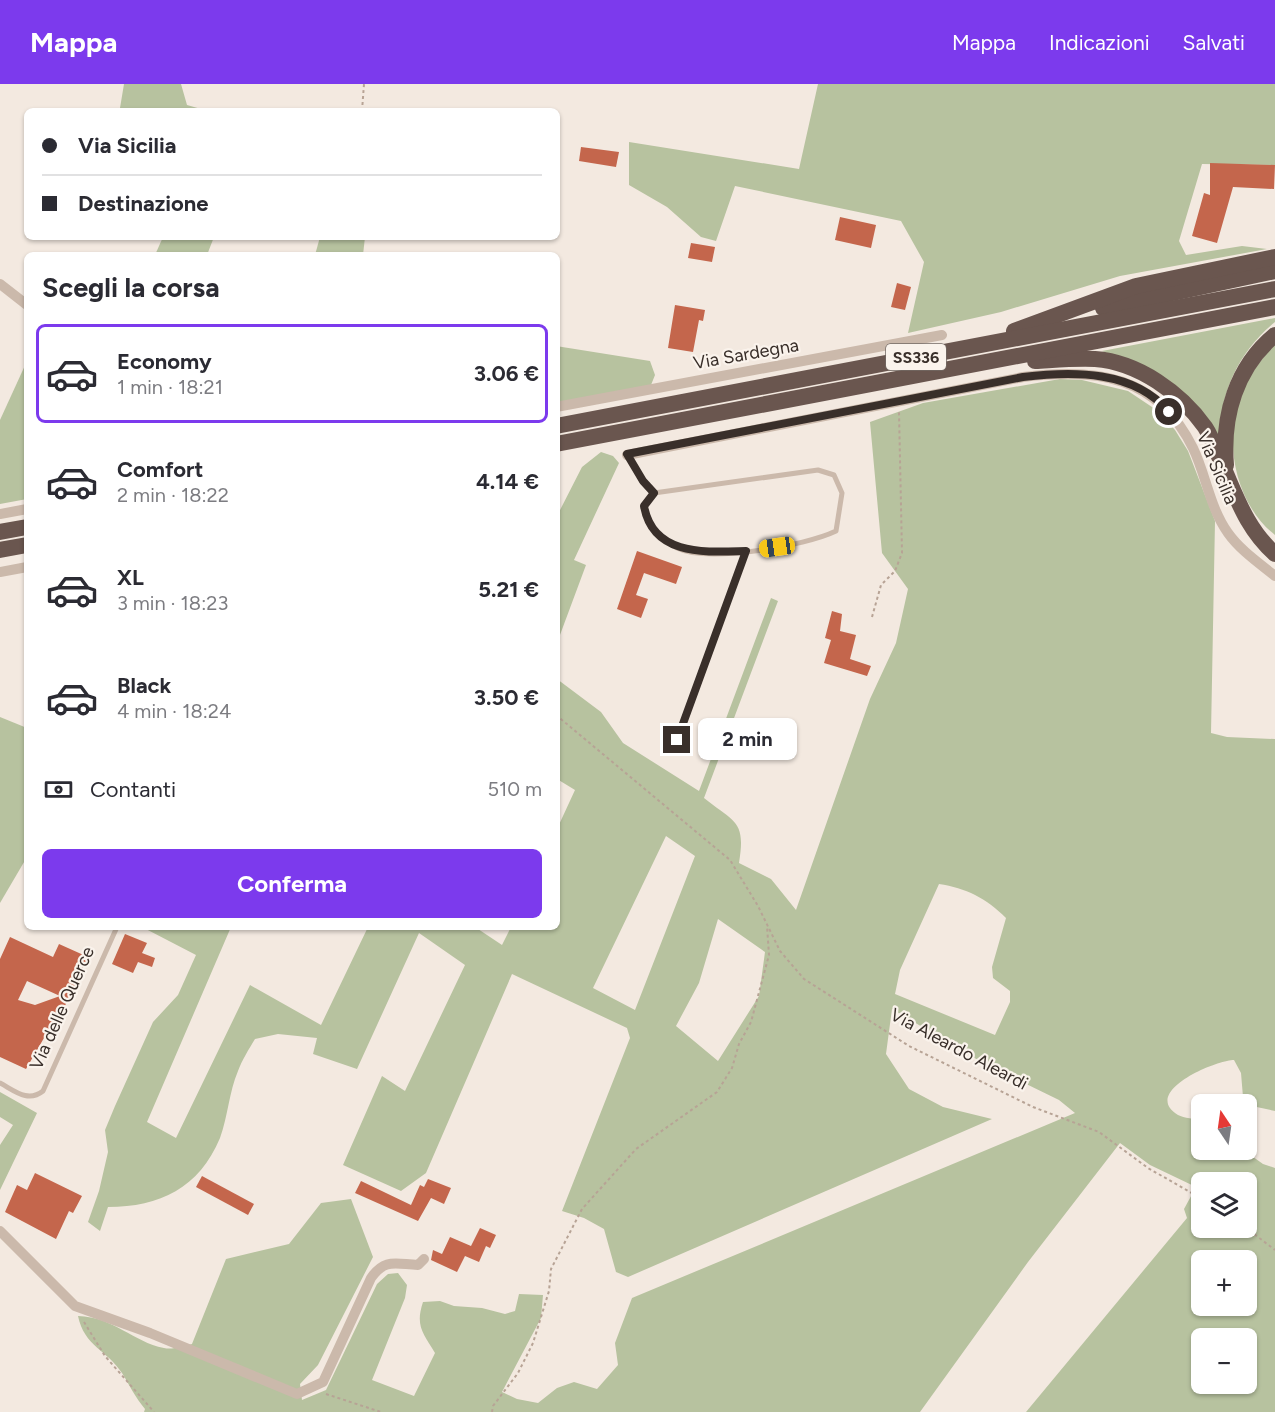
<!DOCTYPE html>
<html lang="it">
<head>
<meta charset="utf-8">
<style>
	:root { --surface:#fff; --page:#f2f2f3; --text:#2b2b33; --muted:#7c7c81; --line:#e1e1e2; --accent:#7c3aed }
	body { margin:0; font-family:Figtree,sans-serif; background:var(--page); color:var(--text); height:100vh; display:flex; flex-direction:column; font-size:22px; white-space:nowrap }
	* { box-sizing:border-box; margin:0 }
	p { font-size:20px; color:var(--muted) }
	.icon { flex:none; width:33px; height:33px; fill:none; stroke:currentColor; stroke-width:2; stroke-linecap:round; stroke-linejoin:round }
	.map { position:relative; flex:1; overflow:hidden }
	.sheet { position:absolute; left:24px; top:168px; width:536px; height:678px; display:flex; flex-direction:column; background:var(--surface); border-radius:9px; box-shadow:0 2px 4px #0004 }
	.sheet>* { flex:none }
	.banner { position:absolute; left:24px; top:24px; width:536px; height:132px; border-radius:9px; box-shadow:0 2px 4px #0004; display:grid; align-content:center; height:132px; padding:0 18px; background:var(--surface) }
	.needle { width:39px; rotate:347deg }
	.buttons { position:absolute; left:1191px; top:1010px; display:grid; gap:12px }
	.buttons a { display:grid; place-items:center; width:66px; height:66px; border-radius:9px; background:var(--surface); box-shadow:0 2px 4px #0004; font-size:30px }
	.end { position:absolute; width:27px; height:27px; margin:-14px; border:8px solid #392f2a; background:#fff; box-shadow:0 0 0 3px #fff }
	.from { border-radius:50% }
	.bubble { position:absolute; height:42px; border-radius:9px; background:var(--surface); box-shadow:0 2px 4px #0004; font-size:20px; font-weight:700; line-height:42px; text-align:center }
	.car { position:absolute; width:18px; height:36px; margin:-18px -9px; border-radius:8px; box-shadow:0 0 4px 2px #0007; background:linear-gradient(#f5c518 24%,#345 0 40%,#f5c518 0 76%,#345 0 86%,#f5c518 0) }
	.banner b { display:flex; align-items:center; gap:21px; height:57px; font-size:22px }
	.banner b+b { border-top:2px solid var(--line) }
	.banner i { width:15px; height:15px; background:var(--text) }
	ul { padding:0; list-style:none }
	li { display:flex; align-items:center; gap:18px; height:99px; margin:0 12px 9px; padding:0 6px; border:3px solid transparent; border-radius:9px }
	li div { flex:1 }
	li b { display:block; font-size:22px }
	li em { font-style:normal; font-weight:700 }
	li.on { border-color:var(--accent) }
	li>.icon { width:54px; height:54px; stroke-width:1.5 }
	h2 { padding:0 18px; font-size:27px; line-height:72px }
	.pay { display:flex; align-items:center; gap:15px; height:66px; padding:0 18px; font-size:22px }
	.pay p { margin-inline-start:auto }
	.action { display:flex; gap:12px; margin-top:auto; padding:12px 18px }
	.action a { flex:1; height:69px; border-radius:9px; background:var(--accent); color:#fff; font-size:24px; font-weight:700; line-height:69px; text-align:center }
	header { display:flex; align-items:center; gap:36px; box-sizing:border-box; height:84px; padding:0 30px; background:var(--accent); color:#fff }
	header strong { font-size:28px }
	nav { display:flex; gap:33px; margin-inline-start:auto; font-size:21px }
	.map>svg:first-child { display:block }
	.green { fill:#b7c29f; fill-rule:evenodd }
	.building { fill:#c4664c; fill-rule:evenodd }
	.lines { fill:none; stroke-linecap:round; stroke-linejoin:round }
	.path { stroke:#b7a395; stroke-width:2; stroke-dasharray:3 3; stroke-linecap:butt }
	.service { stroke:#cbb9ab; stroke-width:5 }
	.minor { stroke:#cbb9ab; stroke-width:10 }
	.trunk { stroke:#6a564f; stroke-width:16 }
	.route { stroke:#392f2a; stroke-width:8 }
	.labels { text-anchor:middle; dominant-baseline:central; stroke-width:4.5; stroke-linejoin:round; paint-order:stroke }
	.shield { fill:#faf3ec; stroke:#736a64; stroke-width:1.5 }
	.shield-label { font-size:16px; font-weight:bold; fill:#392f2a }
	.street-label { font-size:18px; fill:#392f2a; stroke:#faf3ec }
</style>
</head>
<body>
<header>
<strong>Mappa</strong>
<nav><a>Mappa</a><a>Indicazioni</a><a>Salvati</a></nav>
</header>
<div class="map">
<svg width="1275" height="1328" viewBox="0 0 1275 1328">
	<rect width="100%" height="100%" fill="#f3e9e0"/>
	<g class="green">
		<path d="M124,0H181L187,21L208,27H125L120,24Z"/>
		<path d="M818,0H1275V102V81L1202,80L1179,157L1186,171L1242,162L1267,165L1120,192L1001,228L908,249L924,178L901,137L735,102L716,157L701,153L667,123L629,101V58L799,85Z"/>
		<path d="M163,153H214L207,171H155Z"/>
		<path d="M320,153H365L363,171H315Z"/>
		<path d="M1275,234V238C1238,268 1219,310 1220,357L1133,278L1102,267Z"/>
		<path d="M1275,259V451C1236,421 1223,358 1240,313C1247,292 1262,276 1275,259Z"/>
		<path d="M556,262L650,277L655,291L649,306L557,324Z"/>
		<path d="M27,277V415L0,420V336Z"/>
		<path d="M1060,295L1082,296L1128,307L1158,327L1175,346L1188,367L1215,437L1211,649L1227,653L1275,655V1027L1252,1022L1243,1013L1241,989L1234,976C1216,976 1140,1008 1178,1031C1184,1034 1195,1035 1201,1036L1202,1065H1242L1263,1080L1275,1084V1328H1026L1187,1134L1184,1125L1196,1103L1150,1081L1120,1059L1028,1178L920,1328H144L145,1325C135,1313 130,1302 122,1289C107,1266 84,1262 78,1232C114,1233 133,1258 164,1264C172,1266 184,1262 192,1260L226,1175L289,1160L321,1119L351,1115L373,1173L318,1281L300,1300L302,1316L326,1306L377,1200L388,1190L398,1189L407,1201L405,1214L372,1296L414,1312L435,1269C423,1249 415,1242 423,1218L440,1217L454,1222L482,1224L505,1230L515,1227L519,1210L543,1211L541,1234L502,1308L517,1315L538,1319L557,1304L574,1298L597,1305L618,1281L615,1259L632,1214L1075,1029L1059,1016L983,979L892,925L886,970L909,1005L943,1023L992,1035L628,1193L616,1188L604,1145L584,1134L562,1127L630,954L627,944L512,890L426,1089L401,1107L343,1081L382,992L405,1007L465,881L419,849L357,985L313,970L317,954L278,950L255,955C249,965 242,976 238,987C229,1008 228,1032 220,1054C199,1104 160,1123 108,1123L100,1147L88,1138L99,1107L108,1068L105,1046L115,1022L153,938L178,911L196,871L142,843H231L147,1038L176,1054L250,901L321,941L368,843H475L502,861L511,843H556L557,745L575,706L557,695V595L601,628L623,659L699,707L771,514L778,517L704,714C735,739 746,736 739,779L771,795L796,826L870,615L896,559L908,505L882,469L870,338L923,319ZM666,752L695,772L635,926L593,904ZM939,800C966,804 986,814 1006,834L992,883L993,894L1010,907V918L995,951L895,910L900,886ZM718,835L765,868L759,912L718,977L676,942L699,899ZM1202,1098H1246V1143H1202ZM1202,1176H1246V1221H1202ZM1202,1254H1246V1299H1202Z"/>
		<path d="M601,368L613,372L619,379L574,476L586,481L557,559V432L582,383Z"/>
		<path d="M0,633L27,644V773L0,819Z"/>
		<path d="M0,1008L37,1029L0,1106V1061L13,1041L0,1033Z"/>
	</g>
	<g class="building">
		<path d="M581,63L619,68L616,83L579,77Z"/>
		<path d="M1210,79L1275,81L1274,105L1233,103L1217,159L1192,152L1204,109L1210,111Z"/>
		<path d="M840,133L876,141L871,164L835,156Z"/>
		<path d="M691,159L715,163L712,178L688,174Z"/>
		<path d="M897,199L911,203L905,226L891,223Z"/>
		<path d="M675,221L705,226L703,237L699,236L693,268L668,264Z"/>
		<path d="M637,467L682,483L676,500L644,489L636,511L648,515L641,534L617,525Z"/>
		<path d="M832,527L842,530L840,547L856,551L850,575L871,582L867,592L824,579L831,556L825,554Z"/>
		<path d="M125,850L147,859L142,869L155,874L152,883L138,878L133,889L112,880Z"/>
		<path d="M10,853L53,873L59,860L88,873L63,926L67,928L63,938L55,935L26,985L0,973V875ZM27,897L60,912L35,921L18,916Z"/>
		<path d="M35,1089L82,1112L73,1129L69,1127L56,1155L5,1128L17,1101L27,1106Z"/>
		<path d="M202,1092L254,1120L248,1131L196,1103Z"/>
		<path d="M428,1095L451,1104L444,1120L431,1114L418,1137L355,1109L361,1097L411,1121L420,1101L424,1103Z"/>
		<path d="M480,1144L496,1151L490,1164L486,1162L479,1178L465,1172L457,1188L431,1176L433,1166L442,1170L450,1153L471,1162Z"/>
	</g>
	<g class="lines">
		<g class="path">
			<path d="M362,27L364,0"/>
			<path d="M872,533L881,501L895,487L902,469L899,328"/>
			<path d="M556,631L730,776L758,822L780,867L804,895L909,962L1033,1023L1099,1048L1148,1084L1202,1115"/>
			<path d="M1245,1143L1275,1166"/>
			<path d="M84,1238L105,1272L154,1328"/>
			<path d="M326,1310L381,1328"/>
			<path d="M492,1328L493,1322L518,1289L533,1259L549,1207L551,1185L582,1125L636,1065L717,1008L732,984L739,960L751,938L769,871L767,842"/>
		</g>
		<g class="service">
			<path d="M627,371L643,397L654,409"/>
			<path d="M818,386L834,391L842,409L836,447C805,462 708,479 677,464C661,456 647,440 644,422L654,409Z"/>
			<path d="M677,656L746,467"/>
			<path d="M0,999C15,1007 28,1019 43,1007L117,843"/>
		</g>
		<g class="minor">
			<path d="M0,200L27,221"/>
			<path d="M556,323L942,251"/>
			<path d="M627,371L1023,293C1097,284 1157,291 1193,364C1206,391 1210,424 1228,449C1240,466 1259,479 1275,492"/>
			<path d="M0,430L27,425"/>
			<path d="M0,488L27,483"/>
			<path d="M0,1147L75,1222L150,1249L297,1310L323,1298L371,1194C385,1174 395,1180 418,1181L424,1175"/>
		</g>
		<g class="trunk">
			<path d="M1103,224L1275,187"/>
			<path d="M1014,247L1136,202L1275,173"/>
			<path d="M1035,277C1054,276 1075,274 1095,275C1138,278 1181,309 1205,343C1213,355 1218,371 1224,385C1238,417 1248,446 1275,470"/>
			<path d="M556,342L1275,205"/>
			<path d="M556,360L1275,223"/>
			<path d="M1226,381C1222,332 1236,283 1275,251"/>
			<path d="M0,448L27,443"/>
			<path d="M0,466L27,461"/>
		</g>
	</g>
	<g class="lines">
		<path class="route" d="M677,656L746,467C707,468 653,473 644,422L654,409L643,397L627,370L1023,293C1073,287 1134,286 1169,328"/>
	</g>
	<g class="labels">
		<rect class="shield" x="886" y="260" width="60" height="26" rx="4.5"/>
		<g class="shield-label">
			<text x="916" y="273">SS336</text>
		</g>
		<g class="street-label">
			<text transform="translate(746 270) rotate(-10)">Via Sardegna</text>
			<text transform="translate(1217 384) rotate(67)">Via Sicilia</text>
			<text transform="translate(62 924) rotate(-66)">Via delle Querce</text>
			<text transform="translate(959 965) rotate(28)">Via Aleardo Aleardi</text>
		</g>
	</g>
</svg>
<div class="buttons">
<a><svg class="needle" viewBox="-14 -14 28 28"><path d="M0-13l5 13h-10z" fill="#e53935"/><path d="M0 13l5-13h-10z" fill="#7c7c81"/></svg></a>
<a><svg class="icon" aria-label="layers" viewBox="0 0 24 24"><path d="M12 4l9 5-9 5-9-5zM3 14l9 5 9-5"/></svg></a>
<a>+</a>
<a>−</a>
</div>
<i class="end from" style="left:1169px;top:328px"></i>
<i class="end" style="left:677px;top:656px"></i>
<div class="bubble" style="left:698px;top:634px;width:99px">2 min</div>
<i class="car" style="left:777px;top:463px;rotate:262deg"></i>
<div class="banner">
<b><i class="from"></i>Via Sicilia</b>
<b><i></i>Destinazione</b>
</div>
<section class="sheet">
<h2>Scegli la corsa</h2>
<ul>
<li class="on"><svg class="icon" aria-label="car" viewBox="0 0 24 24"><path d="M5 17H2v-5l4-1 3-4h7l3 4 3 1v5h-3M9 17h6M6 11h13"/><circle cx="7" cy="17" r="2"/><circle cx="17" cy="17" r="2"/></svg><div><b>Economy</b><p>1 min · 18:21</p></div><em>3.06 €</em></li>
<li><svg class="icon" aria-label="car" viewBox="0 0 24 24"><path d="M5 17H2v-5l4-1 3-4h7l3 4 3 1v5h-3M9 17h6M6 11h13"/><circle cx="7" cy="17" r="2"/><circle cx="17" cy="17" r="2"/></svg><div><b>Comfort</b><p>2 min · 18:22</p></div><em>4.14 €</em></li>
<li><svg class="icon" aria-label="car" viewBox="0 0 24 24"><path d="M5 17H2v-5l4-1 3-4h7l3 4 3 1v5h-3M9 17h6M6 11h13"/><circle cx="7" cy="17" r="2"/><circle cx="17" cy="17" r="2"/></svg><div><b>XL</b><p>3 min · 18:23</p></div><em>5.21 €</em></li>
<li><svg class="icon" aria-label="car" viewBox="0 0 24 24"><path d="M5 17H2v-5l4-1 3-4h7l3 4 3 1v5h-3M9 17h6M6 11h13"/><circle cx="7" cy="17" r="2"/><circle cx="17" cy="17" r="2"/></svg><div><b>Black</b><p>4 min · 18:24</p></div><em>3.50 €</em></li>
</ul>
<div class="pay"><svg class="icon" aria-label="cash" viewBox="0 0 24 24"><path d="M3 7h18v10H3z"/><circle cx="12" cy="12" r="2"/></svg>Contanti<p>510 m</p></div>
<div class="action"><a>Conferma</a></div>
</section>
</div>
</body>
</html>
